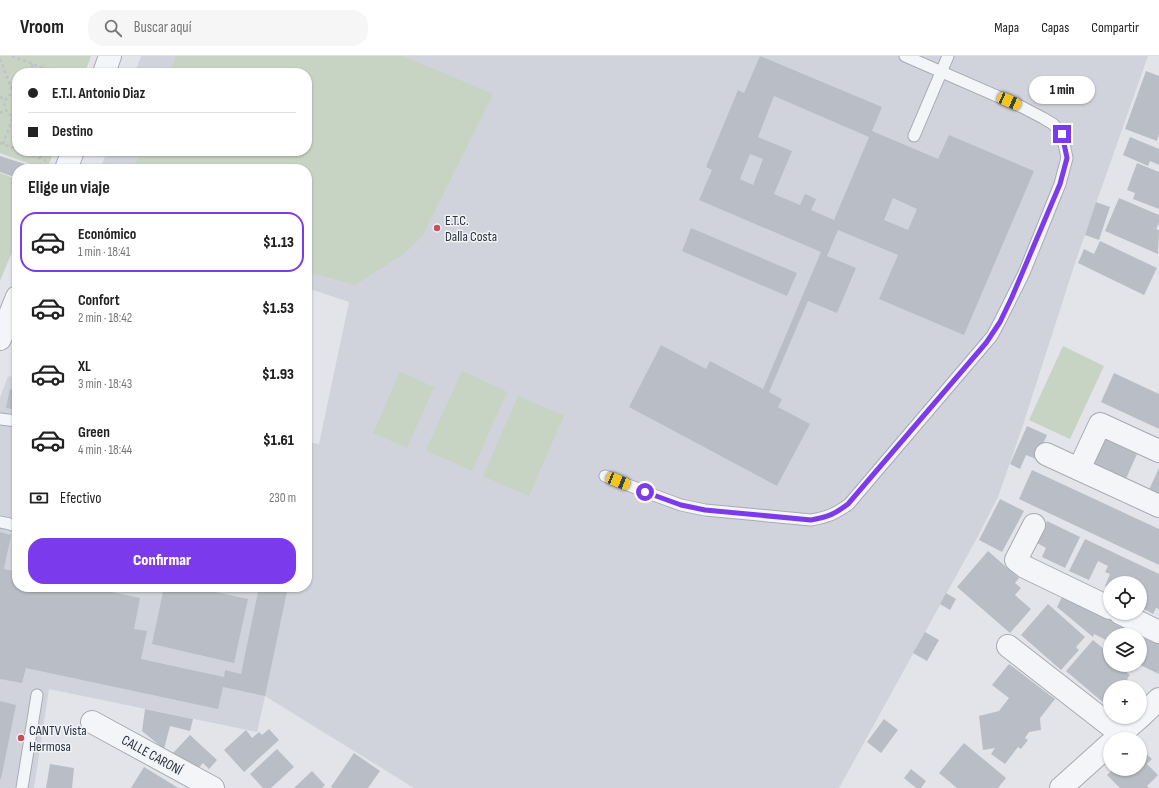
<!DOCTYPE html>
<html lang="es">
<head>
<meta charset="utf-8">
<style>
	:root { --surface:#fff; --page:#f6f6f6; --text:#222; --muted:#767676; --line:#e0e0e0; --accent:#7c3aed }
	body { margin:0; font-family:"Sofia Sans Condensed",sans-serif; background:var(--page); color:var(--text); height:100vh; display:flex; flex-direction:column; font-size:15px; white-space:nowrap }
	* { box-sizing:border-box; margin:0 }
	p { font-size:13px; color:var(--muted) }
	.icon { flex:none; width:22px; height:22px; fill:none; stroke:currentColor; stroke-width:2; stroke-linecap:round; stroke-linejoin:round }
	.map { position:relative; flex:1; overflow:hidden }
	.drawer { position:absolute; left:12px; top:108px; width:300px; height:428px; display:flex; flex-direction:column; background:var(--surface); border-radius:16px; box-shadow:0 1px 3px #0004 }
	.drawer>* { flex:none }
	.hud { position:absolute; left:12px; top:12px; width:300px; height:88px; border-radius:16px; box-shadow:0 1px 3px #0004; display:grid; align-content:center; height:88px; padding:0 16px; background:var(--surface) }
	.tools { position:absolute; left:1103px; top:520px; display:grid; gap:8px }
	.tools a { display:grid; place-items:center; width:44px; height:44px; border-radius:50%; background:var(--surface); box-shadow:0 1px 3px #0004; font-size:20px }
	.end { position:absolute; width:18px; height:18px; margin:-9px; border:5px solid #7c3aed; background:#fff; box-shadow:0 0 0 2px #fff }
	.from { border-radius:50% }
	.bubble { position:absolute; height:28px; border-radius:14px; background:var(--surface); box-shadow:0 1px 3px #0004; font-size:13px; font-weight:800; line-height:28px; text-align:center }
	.car { position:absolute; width:12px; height:24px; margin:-12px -6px; border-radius:5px; box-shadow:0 0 3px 1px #0007; background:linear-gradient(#f5c518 24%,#345 0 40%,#f5c518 0 76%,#345 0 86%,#f5c518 0) }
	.hud b { display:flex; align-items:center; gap:14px; height:38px; font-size:15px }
	.hud b+b { border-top:1px solid var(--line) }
	.hud i { width:10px; height:10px; background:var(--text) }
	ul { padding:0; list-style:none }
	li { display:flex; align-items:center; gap:12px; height:60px; margin:0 8px 6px; padding:0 8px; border:2px solid transparent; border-radius:16px }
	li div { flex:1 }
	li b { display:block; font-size:15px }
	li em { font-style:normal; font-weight:800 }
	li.current { border-color:var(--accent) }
	li>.icon { width:36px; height:36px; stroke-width:1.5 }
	h2 { padding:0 16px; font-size:18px; line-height:48px }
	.pay { display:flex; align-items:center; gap:10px; height:44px; padding:0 16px; font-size:15px }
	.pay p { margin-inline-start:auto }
	.cta { display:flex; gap:8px; margin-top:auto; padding:8px 16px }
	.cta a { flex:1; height:46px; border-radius:16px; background:var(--accent); color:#fff; font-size:16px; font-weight:800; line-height:46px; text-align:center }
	header { display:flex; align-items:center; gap:24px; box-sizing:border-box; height:56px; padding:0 20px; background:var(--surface); border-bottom:1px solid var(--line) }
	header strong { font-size:19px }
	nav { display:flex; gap:22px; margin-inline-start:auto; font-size:14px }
	.search { width:280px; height:36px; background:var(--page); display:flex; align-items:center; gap:10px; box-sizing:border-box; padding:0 14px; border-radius:16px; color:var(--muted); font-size:15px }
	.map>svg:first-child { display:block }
	.built { fill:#d0d3db }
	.green { fill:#c7d3c3 }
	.building { fill:#b9bec6; fill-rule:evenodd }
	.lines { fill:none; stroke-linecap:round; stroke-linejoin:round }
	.lane-casing { stroke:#a7abb3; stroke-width:13 }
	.street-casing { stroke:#a7abb3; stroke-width:24 }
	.path { stroke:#c0c2c8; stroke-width:2.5; stroke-dasharray:3 3; stroke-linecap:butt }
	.lane { stroke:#f4f5f8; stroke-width:11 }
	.street { stroke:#f4f5f8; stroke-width:22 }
	.route { stroke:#7c3aed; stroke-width:5 }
	.poi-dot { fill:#c74e5c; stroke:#f1f3f7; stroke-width:1.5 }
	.labels { text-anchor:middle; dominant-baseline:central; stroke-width:3; stroke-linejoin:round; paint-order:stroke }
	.poi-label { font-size:14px; fill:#2b3240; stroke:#f1f3f7; text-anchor:start }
	.street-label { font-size:14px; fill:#2b3240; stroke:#f1f3f7 }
</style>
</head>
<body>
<header>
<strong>Vroom</strong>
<div class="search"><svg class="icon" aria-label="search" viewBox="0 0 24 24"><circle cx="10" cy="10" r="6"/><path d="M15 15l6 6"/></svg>Buscar aquí</div>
<nav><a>Mapa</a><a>Capas</a><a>Compartir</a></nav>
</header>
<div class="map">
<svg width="1159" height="732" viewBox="0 0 1159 732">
	<rect width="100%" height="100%" fill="#e2e4e9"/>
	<path class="built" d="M141,0H1148L1075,207L1022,372L998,441L977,482L839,732H414L265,640L257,676L49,633L34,732H0V342L8,320L17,322V531H307V386L319,388L349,246L307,232V113H100L107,95H307V17H135Z"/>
	<g class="green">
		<path d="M0,0H91L85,17H17V95H54L47,113H44L0,97Z"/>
		<path d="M176,0H403L493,38L423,179L405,197L355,229L307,216V113H134L140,95H307V17H170Z"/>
		<path d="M0,117L17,123V184L0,225Z"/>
		<path d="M1063,290L1104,310L1070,383L1029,364Z"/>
		<path d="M462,315L507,336L472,415L426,394Z"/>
		<path d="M400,316L434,331L407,392L373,377Z"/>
		<path d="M518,340L564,360L529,440L483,420Z"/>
	</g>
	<g class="building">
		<path d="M760,0L882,51L872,75L938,103L949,79L1034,115L964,279L879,243L898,199L838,174L827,200L856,212L837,257L808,245L769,336L782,343L778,351L810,368L777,430L629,351L661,289L706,313L710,305L763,333L821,196L699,144L712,114L706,111L738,34L744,37ZM774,40L869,81L834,164L811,154L816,143L805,138L800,149L774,138L792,95L758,81ZM750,98L763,103L753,129L740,123ZM893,142L917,153L908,174L884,164Z"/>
		<path d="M1146,15L1159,20V78L1157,85L1125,73Z"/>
		<path d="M1130,81L1159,93V109L1150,105L1148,110L1123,99Z"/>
		<path d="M0,100L25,108L24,113H17V122L0,116Z"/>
		<path d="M1137,107L1159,116V153L1133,143L1135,137L1127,134Z"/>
		<path d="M1119,142L1159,159V167L1156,173L1159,174L1158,198L1105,175Z"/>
		<path d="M1096,146L1110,151L1099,184L1085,179Z"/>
		<path d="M691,172L797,217L787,240L682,195Z"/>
		<path d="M1100,185L1157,212L1144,239L1078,207L1084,193L1094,198Z"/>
		<path d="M1114,317L1159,338V373L1101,346Z"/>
		<path d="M10,333L17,335V354L6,352Z"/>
		<path d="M1027,370L1047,379L1036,403L1026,399L1020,413L1010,408Z"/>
		<path d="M1105,383L1137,398L1125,425L1092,409Z"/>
		<path d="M1159,412V441L1148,436Z"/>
		<path d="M1032,414L1159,473V509L1019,443Z"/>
		<path d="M1000,443L1024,455L1002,496L979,484Z"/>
		<path d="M1047,465L1080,481L1065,512L1042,501L1046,492L1037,487Z"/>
		<path d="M0,476L11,479L4,513L17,516V531H88L140,542L134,573L147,575L141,603L224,621L225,614L241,618L259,531H288L265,640L223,631L218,653L26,612L22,627L0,623Z"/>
		<path d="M1085,483L1159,518V553L1156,552L1153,558L1140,551V527H1110V533L1105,530L1110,518L1105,516L1108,510L1098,505L1089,524L1069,515Z"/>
		<path d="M988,495L1019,522L1015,527L1021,532L1015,539L1031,553L1010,577L957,531Z"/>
		<path d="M164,531H193L248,543L234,607L152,588Z"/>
		<path d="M946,537L956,543L950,554L940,548Z"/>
		<path d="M1063,539L1135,574L1132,579H1110V586L1094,578L1093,581L1057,551Z"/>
		<path d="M1048,548L1085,581L1076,591L1079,594L1061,614L1021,579Z"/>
		<path d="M925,576L939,584L927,605L913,597Z"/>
		<path d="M1146,579L1159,585V618L1140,609V593Z"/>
		<path d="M1093,584L1110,598V609H1118L1130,619L1127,623L1132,627L1129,631H1110V642L1105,648L1066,615Z"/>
		<path d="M1009,608L1055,643L1040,662L1041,674L1029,676L1025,682L1028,684L1021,693L1018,691L1005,708L991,698L995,692L983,694L979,660L999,655L1009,642L992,629Z"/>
		<path d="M0,645L16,649L1,723H0Z"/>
		<path d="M145,653L193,663L190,675L170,670L164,693L142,675Z"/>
		<path d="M884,663L898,674L881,697L867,686Z"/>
		<path d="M269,673L279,684L244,716L224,694L246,674L252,682L259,676L262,679Z"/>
		<path d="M190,679L217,704L209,713L203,707L194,717L173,697Z"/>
		<path d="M964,687L1006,722L998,732H957L939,717Z"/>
		<path d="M1140,692L1152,703L1147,708L1158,719L1147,730L1149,732H1120L1107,719L1113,713H1140Z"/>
		<path d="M277,693L294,711L271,732H263L250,718Z"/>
		<path d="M354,697L380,715L368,732H333L331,731Z"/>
		<path d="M50,708L74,712L72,732H46Z"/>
		<path d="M144,711L167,725L178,732H131Z"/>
		<path d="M911,713L926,725L921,732H916L904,722Z"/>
		<path d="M312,715L325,729L322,732H294Z"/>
	</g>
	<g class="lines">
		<defs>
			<g id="lane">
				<path d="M914,80L948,0"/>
				<path d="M0,363L17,365"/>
				<path d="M605,420L659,441L681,449L705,454L811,464C828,461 835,458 849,448L992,280L1000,265L1024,217L1060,128L1067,102L1062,78L1053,68L1043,62L1022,51L905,0"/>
				<path d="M0,466L10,468L17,471"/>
				<path d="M22,732L37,639"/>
			</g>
			<g id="street">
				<path d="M104,17L110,0"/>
				<path d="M66,113L73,95"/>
				<path d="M0,283L17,241"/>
				<path d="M1046,398L1159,450"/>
				<path d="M1079,413L1100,368L1159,395"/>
				<path d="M1034,469L1016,504L1025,511L1110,552"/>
				<path d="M1120,557L1159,576"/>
				<path d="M1008,590L1121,678"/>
				<path d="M1140,661L1159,643"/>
				<path d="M92,666L213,732"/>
				<path d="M1115,683L1140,661"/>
				<path d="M1061,732L1110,688"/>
			</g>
		</defs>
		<use href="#lane" class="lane-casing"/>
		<use href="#street" class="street-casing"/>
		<g class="path">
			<path d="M12,0L57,17"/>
			<path d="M0,3L13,36"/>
			<path d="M30,17L33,8"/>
			<path d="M17,36C0,39 1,58 17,62"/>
			<path d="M0,41L6,44"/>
			<path d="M0,57L6,54"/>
			<path d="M0,87L17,93"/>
			<path d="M3,88L13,61"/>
			<path d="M21,95L47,105"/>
			<path d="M37,95L40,102"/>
			<path d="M40,102L43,95"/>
		</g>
		<use href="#lane" class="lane"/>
		<use href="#street" class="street"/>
	</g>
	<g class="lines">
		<path class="route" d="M645,436L681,449L705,454L811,464C828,461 835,458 848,448L986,287L1000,266L1012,241L1060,128L1067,102L1062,78"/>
	</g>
	<g class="poi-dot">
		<circle cx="437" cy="172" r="4"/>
		<circle cx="21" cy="682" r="4"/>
	</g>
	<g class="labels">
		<g class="poi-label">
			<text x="445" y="164">E.T.C.<tspan x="445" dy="16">Dalla Costa</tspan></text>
			<text x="29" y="674">CANTV Vista<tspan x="29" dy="16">Hermosa</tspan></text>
		</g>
		<g class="street-label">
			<text transform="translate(152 699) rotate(29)">CALLE CARONÍ</text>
		</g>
	</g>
</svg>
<div class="tools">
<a><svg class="icon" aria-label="locate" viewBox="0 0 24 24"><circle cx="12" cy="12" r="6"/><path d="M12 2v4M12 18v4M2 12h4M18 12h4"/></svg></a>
<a><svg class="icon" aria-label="layers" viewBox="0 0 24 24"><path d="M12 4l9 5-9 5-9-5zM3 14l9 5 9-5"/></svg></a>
<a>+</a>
<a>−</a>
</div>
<i class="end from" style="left:645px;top:436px"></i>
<i class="end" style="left:1062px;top:78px"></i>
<div class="bubble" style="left:1029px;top:20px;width:66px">1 min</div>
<i class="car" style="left:1009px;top:45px;rotate:113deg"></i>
<i class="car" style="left:618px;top:425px;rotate:112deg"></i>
<div class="hud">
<b><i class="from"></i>E.T.I. Antonio Diaz</b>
<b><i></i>Destino</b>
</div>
<section class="drawer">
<h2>Elige un viaje</h2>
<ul>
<li class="current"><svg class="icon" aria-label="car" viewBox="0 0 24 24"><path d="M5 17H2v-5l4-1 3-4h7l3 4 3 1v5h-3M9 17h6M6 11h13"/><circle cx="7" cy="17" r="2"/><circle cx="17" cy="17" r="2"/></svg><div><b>Económico</b><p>1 min · 18:41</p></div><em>$1.13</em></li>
<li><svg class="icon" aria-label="car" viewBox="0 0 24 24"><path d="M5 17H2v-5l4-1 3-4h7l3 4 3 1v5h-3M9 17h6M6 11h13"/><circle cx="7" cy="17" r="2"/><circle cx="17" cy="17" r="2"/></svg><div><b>Confort</b><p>2 min · 18:42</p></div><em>$1.53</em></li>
<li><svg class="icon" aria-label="car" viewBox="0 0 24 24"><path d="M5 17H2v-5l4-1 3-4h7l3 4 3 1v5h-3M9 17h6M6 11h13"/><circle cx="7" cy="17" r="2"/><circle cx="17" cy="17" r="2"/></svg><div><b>XL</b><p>3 min · 18:43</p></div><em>$1.93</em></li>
<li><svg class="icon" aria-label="car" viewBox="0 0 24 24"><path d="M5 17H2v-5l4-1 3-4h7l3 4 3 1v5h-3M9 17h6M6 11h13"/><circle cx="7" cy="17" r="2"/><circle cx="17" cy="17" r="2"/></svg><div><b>Green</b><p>4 min · 18:44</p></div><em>$1.61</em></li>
</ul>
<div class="pay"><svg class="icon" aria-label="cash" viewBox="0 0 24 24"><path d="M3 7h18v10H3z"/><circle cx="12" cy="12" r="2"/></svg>Efectivo<p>230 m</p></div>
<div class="cta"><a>Confirmar</a></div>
</section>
</div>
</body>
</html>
